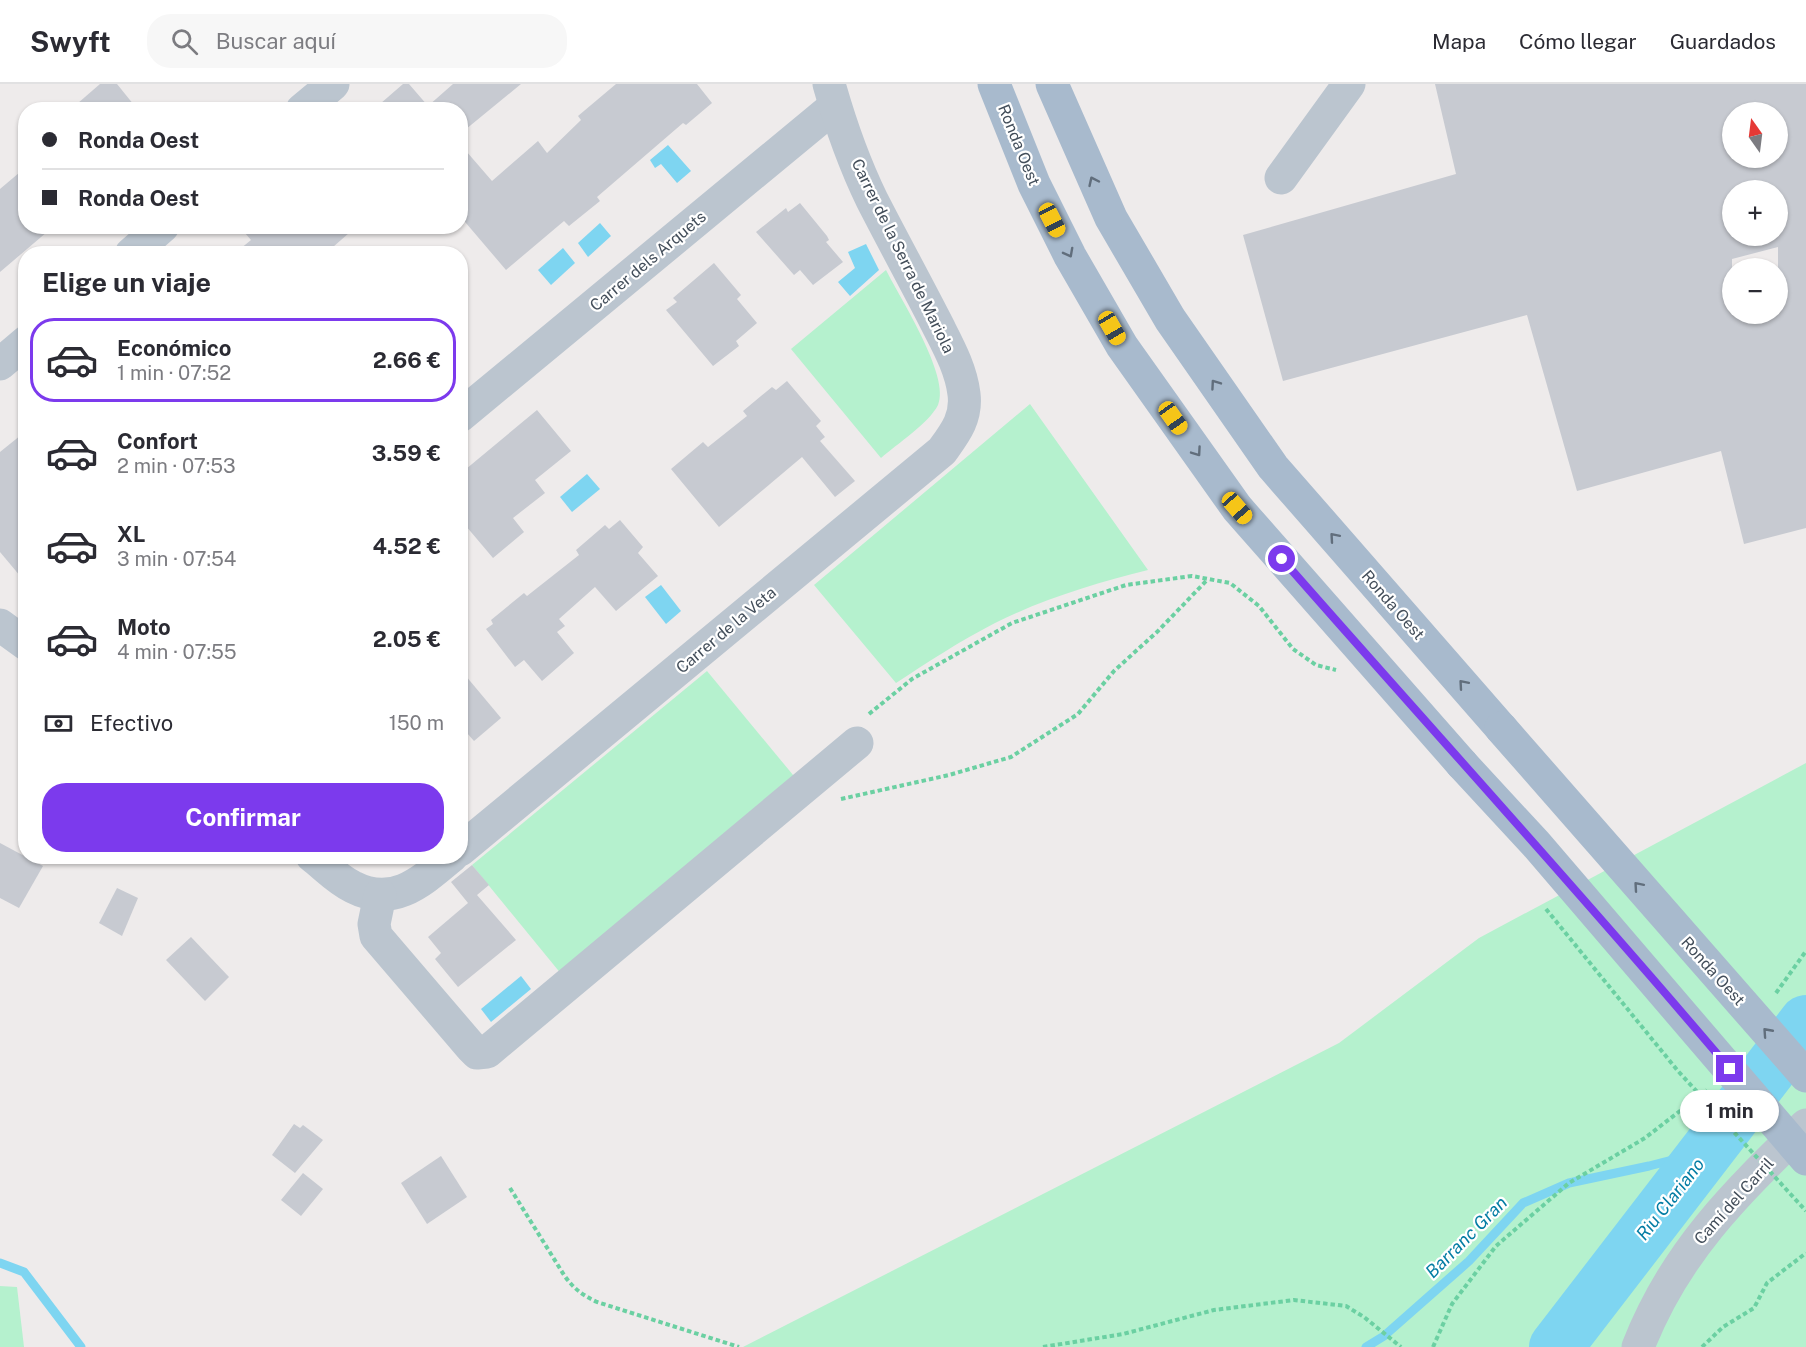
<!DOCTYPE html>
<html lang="es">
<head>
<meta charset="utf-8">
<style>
	:root { --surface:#fff; --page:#f7f7f7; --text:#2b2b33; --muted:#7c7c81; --line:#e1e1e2; --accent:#7c3aed }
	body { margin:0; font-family:"Public Sans",sans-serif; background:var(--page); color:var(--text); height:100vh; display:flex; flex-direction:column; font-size:22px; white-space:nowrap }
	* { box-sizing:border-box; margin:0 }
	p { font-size:20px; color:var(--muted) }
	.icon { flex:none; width:33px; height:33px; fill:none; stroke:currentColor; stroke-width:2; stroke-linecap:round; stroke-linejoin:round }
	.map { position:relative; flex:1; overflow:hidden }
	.side { position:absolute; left:18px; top:162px; width:450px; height:618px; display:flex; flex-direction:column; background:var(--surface); border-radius:24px; box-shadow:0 2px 4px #0004 }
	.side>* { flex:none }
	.hud { position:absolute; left:18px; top:18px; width:450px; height:132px; border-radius:24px; box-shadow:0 2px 4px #0004; display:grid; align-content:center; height:132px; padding:0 24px; background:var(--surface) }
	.needle { width:39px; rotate:346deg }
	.fabs { position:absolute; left:1722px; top:18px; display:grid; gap:12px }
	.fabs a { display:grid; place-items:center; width:66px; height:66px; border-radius:50%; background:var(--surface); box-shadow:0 2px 4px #0004; font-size:30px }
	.end { position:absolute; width:27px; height:27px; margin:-14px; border:8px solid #7c3aed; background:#fff; box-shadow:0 0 0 3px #fff }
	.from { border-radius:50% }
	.bubble { position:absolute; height:42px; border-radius:21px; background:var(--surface); box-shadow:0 2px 4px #0004; font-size:20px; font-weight:700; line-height:42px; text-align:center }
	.car { position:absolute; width:18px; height:36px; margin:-18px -9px; border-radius:8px; box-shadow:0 0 4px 2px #0007; background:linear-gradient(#f5c518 24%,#345 0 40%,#f5c518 0 76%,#345 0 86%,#f5c518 0) }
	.hud b { display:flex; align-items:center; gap:21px; height:57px; font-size:22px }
	.hud b+b { border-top:2px solid var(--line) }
	.hud i { width:15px; height:15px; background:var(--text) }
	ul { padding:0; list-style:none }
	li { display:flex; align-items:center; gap:18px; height:84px; margin:0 12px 9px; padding:0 12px; border:3px solid transparent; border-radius:24px }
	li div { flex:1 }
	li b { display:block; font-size:22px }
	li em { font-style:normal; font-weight:700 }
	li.selected { border-color:var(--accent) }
	li>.icon { width:54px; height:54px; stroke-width:1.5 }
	h2 { padding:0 24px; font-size:27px; line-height:72px }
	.pay { display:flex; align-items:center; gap:15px; height:66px; padding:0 24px; font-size:22px }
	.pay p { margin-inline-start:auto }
	.action { display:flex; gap:12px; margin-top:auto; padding:12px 24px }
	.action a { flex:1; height:69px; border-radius:24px; background:var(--accent); color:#fff; font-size:24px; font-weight:700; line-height:69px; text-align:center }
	header { display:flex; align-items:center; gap:36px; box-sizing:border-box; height:84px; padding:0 30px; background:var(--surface); border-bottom:2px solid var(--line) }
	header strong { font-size:28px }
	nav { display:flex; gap:33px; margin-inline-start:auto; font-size:21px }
	.search { width:420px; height:54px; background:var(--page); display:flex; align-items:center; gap:15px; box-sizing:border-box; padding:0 21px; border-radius:24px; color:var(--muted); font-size:22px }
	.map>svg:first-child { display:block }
	.green { fill:#b5f1ce }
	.water { fill:#7ed5f1 }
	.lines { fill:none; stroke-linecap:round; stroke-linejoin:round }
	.stream { stroke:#7ed5f1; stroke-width:9 }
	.river { stroke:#7ed5f1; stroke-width:54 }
	.building { fill:#c7cad1; fill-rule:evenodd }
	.path { stroke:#6bd0a2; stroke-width:4; stroke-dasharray:4.5 3; stroke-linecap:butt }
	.minor { stroke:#bbc5cf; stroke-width:33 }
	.major { stroke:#a8bacd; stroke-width:33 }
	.path-bridge { stroke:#6bd0a2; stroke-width:4; stroke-dasharray:4.5 3; stroke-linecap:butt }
	.major-bridge { stroke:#a8bacd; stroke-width:33 }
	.oneway { stroke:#616e7c }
	.route { stroke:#7c3aed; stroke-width:8 }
	.labels { text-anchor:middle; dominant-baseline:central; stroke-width:4.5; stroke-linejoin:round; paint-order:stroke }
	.street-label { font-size:16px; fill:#434e5a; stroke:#fff }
	.water-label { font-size:18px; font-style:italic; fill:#047da4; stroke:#fff }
</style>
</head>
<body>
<header>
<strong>Swyft</strong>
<div class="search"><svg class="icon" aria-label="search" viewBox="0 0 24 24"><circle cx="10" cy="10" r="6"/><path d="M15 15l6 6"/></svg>Buscar aquí</div>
<nav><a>Mapa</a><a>Cómo llegar</a><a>Guardados</a></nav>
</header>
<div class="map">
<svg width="1806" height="1263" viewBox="0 0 1806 1263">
	<rect width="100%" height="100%" fill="#eeebeb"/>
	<g class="green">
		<path d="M886,186C900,214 951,293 938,321C929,339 897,360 881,374L791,265Z"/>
		<path d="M1030,320L1148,486C1096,499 1043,515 995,539C960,557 928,578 896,599L814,501Z"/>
		<path d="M707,587L798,697L562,891L472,781Z"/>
		<path d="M1806,679V1263H743L1339,959L1479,854Z"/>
		<path d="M0,1202L17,1203L24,1263H0Z"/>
	</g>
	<g class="water">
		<path d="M668,61L691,87L677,99L661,80L655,84L650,76Z"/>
		<path d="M600,139L611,152L588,173L578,159Z"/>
		<path d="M866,160L879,186L850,212L838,198L855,184L848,168Z"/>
		<path d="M563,164L575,179L551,201L538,186Z"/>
		<path d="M587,390L600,405L572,428L560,413Z"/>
		<path d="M661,501L681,527L666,540L645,513Z"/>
		<path d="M521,892L531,905L491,938L481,925Z"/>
	</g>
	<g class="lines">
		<g class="stream">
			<path d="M0,1179L24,1188L81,1263"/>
			<path d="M1366,1263L1384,1252L1469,1177L1523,1119L1569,1099L1649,1082L1707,1067"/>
		</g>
		<path class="river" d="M1556,1263L1806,938"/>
	</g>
	<g class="building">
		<path d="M100,0H117L138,26H70Z"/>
		<path d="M403,0H409L428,22L453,0H521L460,50V26H373Z"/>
		<path d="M616,0H697L712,19L686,41L683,39L597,113L600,117L569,142L564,137L506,186L460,132V60L492,97L538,57L547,69L581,36L578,32Z"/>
		<path d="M1435,0H1806V444L1744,460L1721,367L1577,407L1527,231L1283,297L1243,151L1456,90ZM1732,28H1778V74H1732ZM1732,106H1778V152H1732ZM1778,163V230H1732V175Z"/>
		<path d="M26,83V142H54L0,188V105Z"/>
		<path d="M800,119L827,152L829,156L826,158L843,178L813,201L800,186L794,191L756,148L786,124L788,128Z"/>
		<path d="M239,142H357L325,170H234L251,156Z"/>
		<path d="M714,179L741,211L737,215L757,239L736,257L739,262L713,282L666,226L677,218L673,214Z"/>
		<path d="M787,297L821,337L816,342L825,353L820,357L855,397L835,413L802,373L719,443L671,385L703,358L708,363L747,332L743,327L772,303L776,306Z"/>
		<path d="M537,326L571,367L535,396L545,409L513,434L524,448L493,474L460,435V390Z"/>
		<path d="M26,347V499L0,468V368Z"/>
		<path d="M620,436L643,463L638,469L658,492L616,527L595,503L559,535L565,542L557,548L574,569L542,597L524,576L515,583L486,545L493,540L491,536L524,509L527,512L579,471L576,466L605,441L609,445Z"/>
		<path d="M460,585L501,634L474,657L460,641Z"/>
		<path d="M0,759L43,782L19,824L0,814Z"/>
		<path d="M472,781L489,801L477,811L516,856L458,903L435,875L441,869L428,853L468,819L451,798Z"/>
		<path d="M117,804L138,814L122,852L99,839Z"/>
		<path d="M191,853L229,893L205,917L166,876Z"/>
		<path d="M294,1040L300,1044L303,1041L323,1056L295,1089L272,1071Z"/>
		<path d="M441,1072L467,1113L427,1140L401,1099Z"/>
		<path d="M303,1089L323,1105L301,1132L281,1116Z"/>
	</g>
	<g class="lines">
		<g class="path">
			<path d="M869,630L912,595L1012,539L1126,501L1192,492L1230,499L1259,522L1293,565L1316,581L1336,586"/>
			<path d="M841,715L949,691L1011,673L1078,630L1114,587L1158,547L1208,495"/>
			<path d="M1776,909L1806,867"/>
			<path d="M510,1104L564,1191C573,1204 582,1211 597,1218L739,1263"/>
			<path d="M1043,1263L1123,1250L1214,1226L1294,1216L1346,1222L1364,1233L1401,1263"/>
			<path d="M1433,1263L1452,1220L1496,1162L1569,1099L1645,1054L1707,1006"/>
			<path d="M1702,1263L1723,1243L1754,1224L1767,1199L1806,1169"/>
		</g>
		<g class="minor">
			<path d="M302,26L333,0"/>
			<path d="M1281,94L1349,0"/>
			<path d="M131,170L163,142"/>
			<path d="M0,280L26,258"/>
			<path d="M460,332L835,22"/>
			<path d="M0,541L26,560"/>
			<path d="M460,766L942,367C955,349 967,334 964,310C961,284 947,260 936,238C915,197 893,157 872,116C854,79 840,39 829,0"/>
			<path d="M312,772C325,782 338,796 353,803C394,824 422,797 452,772"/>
			<path d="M380,811L374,840L376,852L471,963L477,969L487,968L857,659"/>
			<path d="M1638,1263C1675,1168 1735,1110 1806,1041"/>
		</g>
		<g class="major">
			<path d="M994,0L1034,100L1070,172L1122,262L1237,424L1462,680"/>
			<path d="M1052,0L1111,134L1170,235L1273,383L1501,644"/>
		</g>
		<path class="path-bridge" d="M1546,825L1678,987L1806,1127"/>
		<g class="major-bridge">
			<path d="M1501,644L1806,992"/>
			<path d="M1462,680L1536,760L1806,1075"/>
		</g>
	</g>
	<defs><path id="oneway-chevron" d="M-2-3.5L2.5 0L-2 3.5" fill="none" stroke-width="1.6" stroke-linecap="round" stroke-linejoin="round" transform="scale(1.5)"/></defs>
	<g class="oneway">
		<use href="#oneway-chevron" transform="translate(1093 97) rotate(-115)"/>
		<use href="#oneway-chevron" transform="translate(1069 169) rotate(62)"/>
		<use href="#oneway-chevron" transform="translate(1215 300) rotate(-125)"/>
		<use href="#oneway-chevron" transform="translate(1197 368) rotate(55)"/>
		<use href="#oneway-chevron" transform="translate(1334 453) rotate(-131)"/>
		<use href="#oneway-chevron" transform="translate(1463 600) rotate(-131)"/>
		<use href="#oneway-chevron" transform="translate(1638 802) rotate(-131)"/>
		<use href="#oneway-chevron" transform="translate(1767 948) rotate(-132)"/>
	</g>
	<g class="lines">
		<path class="route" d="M1282,475C1431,645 1584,812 1730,985"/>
	</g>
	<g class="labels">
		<g class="street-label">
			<text transform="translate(1019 61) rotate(68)">Ronda Oest</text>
			<text transform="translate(903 172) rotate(64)">Carrer de la Serra de Mariola</text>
			<text transform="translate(648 177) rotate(-40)">Carrer dels Arquets</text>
			<text transform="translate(1393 521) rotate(49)">Ronda Oest</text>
			<text transform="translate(726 546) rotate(-40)">Carrer de la Veta</text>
			<text transform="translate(1713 887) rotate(48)">Ronda Oest</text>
			<text transform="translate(1734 1117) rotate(-48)">Camí del Carril</text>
		</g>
		<g class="water-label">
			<text transform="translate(1670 1115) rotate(-52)">Riu Clariano</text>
			<text transform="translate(1466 1153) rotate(-45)">Barranc Gran</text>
		</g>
	</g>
</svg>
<div class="fabs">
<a><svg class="needle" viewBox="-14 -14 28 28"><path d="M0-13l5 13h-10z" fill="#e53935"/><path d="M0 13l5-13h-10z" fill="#7c7c81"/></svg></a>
<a>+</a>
<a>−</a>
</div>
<i class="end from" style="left:1282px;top:475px"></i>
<i class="end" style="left:1730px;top:985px"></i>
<div class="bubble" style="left:1680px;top:1006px;width:99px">1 min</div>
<i class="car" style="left:1052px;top:136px;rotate:153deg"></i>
<i class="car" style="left:1112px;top:244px;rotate:150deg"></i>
<i class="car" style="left:1173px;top:334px;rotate:145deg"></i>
<i class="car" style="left:1237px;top:424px;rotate:139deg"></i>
<div class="hud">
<b><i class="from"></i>Ronda Oest</b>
<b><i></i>Ronda Oest</b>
</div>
<section class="side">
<h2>Elige un viaje</h2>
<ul>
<li class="selected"><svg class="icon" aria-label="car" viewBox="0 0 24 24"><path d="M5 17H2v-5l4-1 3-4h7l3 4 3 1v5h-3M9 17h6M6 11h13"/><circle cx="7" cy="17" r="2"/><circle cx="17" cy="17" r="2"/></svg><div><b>Económico</b><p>1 min · 07:52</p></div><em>2.66 €</em></li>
<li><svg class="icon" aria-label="car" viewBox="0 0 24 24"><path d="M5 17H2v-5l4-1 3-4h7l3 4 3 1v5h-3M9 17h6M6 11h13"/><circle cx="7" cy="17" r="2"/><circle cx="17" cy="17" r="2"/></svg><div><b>Confort</b><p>2 min · 07:53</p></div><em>3.59 €</em></li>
<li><svg class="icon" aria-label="car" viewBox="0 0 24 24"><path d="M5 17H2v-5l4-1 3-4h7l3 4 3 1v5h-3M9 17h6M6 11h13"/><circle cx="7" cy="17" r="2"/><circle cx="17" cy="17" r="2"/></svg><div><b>XL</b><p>3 min · 07:54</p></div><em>4.52 €</em></li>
<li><svg class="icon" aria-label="car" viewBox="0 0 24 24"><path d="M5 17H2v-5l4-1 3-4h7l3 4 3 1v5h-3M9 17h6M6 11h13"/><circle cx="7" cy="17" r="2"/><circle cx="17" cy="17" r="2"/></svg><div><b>Moto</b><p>4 min · 07:55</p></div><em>2.05 €</em></li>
</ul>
<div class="pay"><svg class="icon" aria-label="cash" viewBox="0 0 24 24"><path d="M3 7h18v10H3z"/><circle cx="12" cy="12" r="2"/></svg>Efectivo<p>150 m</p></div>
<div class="action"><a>Confirmar</a></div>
</section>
</div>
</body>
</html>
